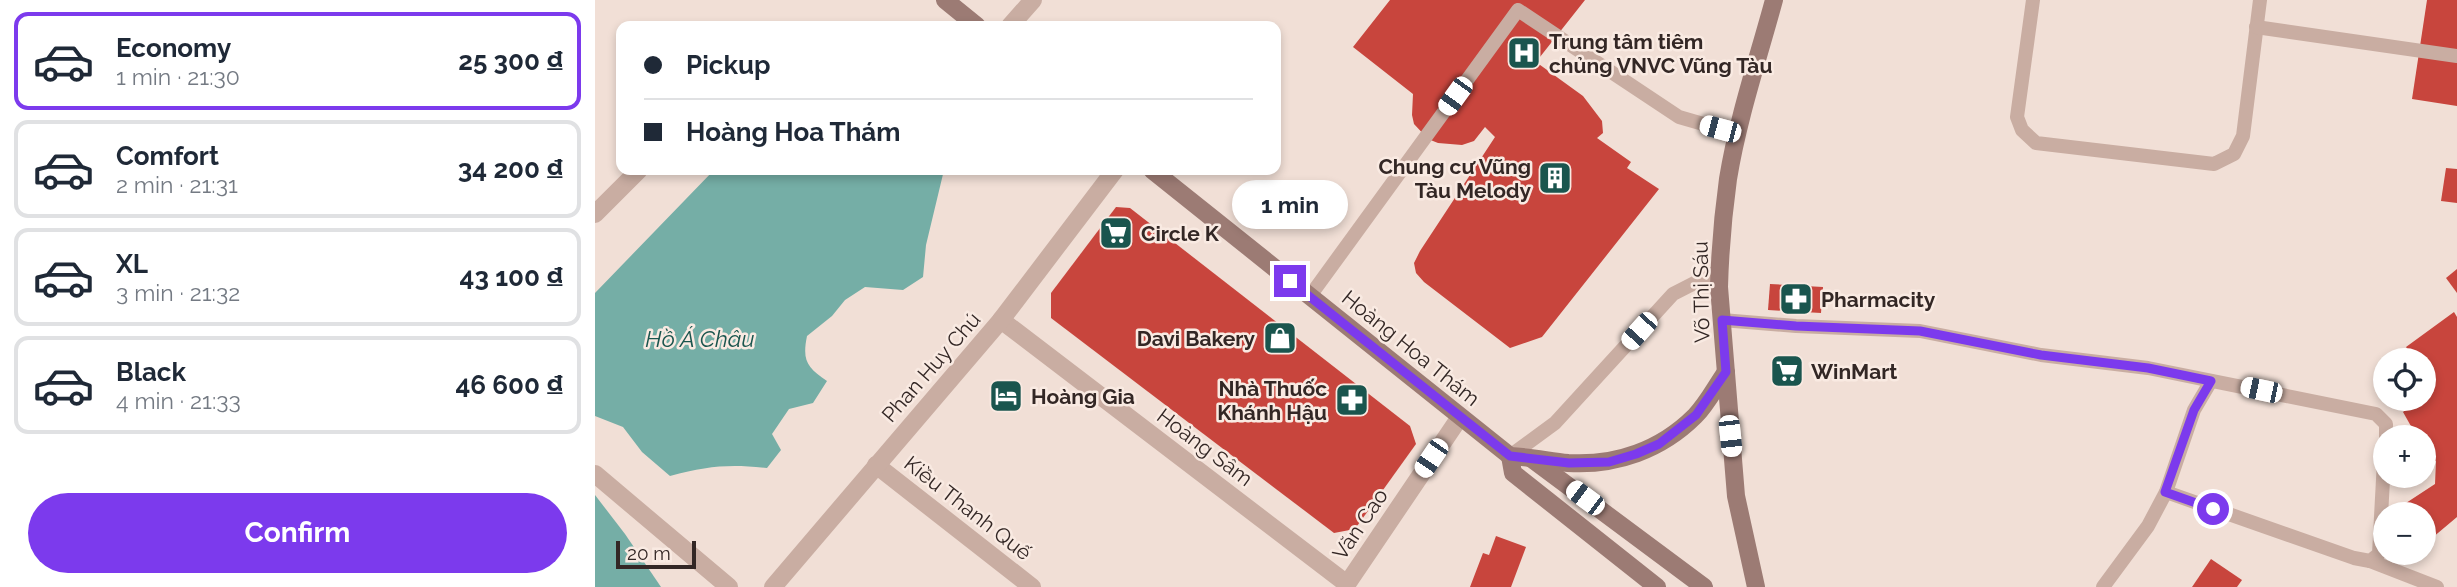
<!DOCTYPE html>
<html lang="en">
<head>
<meta charset="utf-8">
<style>
	:root { --surface:#fff; --page:#f2f2f3; --text:#1f2937; --muted:#747a83; --line:#e0e1e3; --accent:#7c3aed }
	body { margin:0; font-family:Raleway,sans-serif; background:var(--page); color:var(--text); height:100vh; display:flex; flex-direction:column; font-size:26px; white-space:nowrap }
	* { box-sizing:border-box; margin:0 }
	p { font-size:23px; color:var(--muted) }
	.icon { flex:none; width:38px; height:38px; fill:none; stroke:currentColor; stroke-width:2; stroke-linecap:round; stroke-linejoin:round }
	.map { position:relative; flex:1; overflow:hidden }
	.panel { display:flex; flex-direction:column; background:var(--surface); width:595px }
	.panel>* { flex:none }
	.guide { position:absolute; left:21px; top:21px; width:665px; height:154px; border-radius:14px; box-shadow:0 4px 10px #0003; display:grid; align-content:center; height:154px; padding:0 28px; background:var(--surface) }
	.fabs { position:absolute; left:1778px; top:348px; display:grid; gap:14px }
	.fabs a { display:grid; place-items:center; width:63px; height:63px; border-radius:50%; background:var(--surface); box-shadow:0 4px 10px #0003; font-size:35px }
	.scale { position:absolute; left:21px; bottom:18px; width:80px; box-sizing:border-box; padding-left:7px; border:4px solid #332725; border-top:0; font-size:19px; line-height:24px; white-space:nowrap; color:#332725; -webkit-text-stroke:5px #f9eae2; paint-order:stroke }
	.end { position:absolute; width:32px; height:32px; margin:-16px; border:9px solid #7c3aed; background:#fff; box-shadow:0 0 0 4px #fff }
	.from { border-radius:50% }
	.bubble { position:absolute; height:49px; border-radius:24px; background:var(--surface); box-shadow:0 4px 10px #0003; font-size:23px; font-weight:700; line-height:49px; text-align:center }
	.car { position:absolute; width:21px; height:42px; margin:-21px -10px; border-radius:9px; box-shadow:0 0 5px 2px #0007; background:linear-gradient(#fff 24%,#345 0 40%,#fff 0 76%,#345 0 86%,#fff 0) }
	.guide b { display:flex; align-items:center; gap:24px; height:66px; font-size:26px }
	.guide b+b { border-top:2px solid var(--line) }
	.guide i { width:18px; height:18px; background:var(--text) }
	ul { padding:12px 0 0; list-style:none }
	li { display:flex; align-items:center; gap:21px; height:98px; margin:0 14px 10px; padding:0 14px; border:4px solid var(--line); border-radius:14px }
	li div { flex:1 }
	li b { display:block; font-size:26px }
	li em { font-style:normal; font-weight:700 }
	li.selected { border-color:var(--accent) }
	li>.icon { width:63px; height:63px; stroke-width:1.5 }
	.action { display:flex; gap:14px; margin-top:auto; padding:14px 28px }
	.action a { flex:1; height:80px; border-radius:42px; background:var(--accent); color:#fff; font-size:28px; font-weight:700; line-height:80px; text-align:center }
	main { display:flex; flex:1; min-height:0 }
	.map>svg:first-child { display:block }
	.water { fill:#75aea6 }
	.building { fill:#c8453d }
	.lines { fill:none; stroke-linecap:round; stroke-linejoin:round }
	.lane { stroke:#c9ada2; stroke-width:14 }
	.street { stroke:#c9ada2; stroke-width:18 }
	.secondary { stroke:#9c7b74; stroke-width:18 }
	.route { stroke:#7c3aed; stroke-width:9 }
	.labels { text-anchor:middle; dominant-baseline:central; stroke-width:5; stroke-linejoin:round; paint-order:stroke }
	.poi-label { font-size:21px; font-weight:bold; fill:#332725; stroke:#f9eae2; text-anchor:start }
	.street-label { font-size:21px; fill:#332725; stroke:#f9eae2 }
	.water-label { font-size:23px; font-style:italic; fill:#1a554e; stroke:#f9eae2 }
</style>
</head>
<body>
<main>
<section class="panel">
<ul>
<li class="selected"><svg class="icon" aria-label="car" viewBox="0 0 24 24"><path d="M5 17H2v-5l4-1 3-4h7l3 4 3 1v5h-3M9 17h6M6 11h13"/><circle cx="7" cy="17" r="2"/><circle cx="17" cy="17" r="2"/></svg><div><b>Economy</b><p>1 min · 21:30</p></div><em>25 300 ₫</em></li>
<li><svg class="icon" aria-label="car" viewBox="0 0 24 24"><path d="M5 17H2v-5l4-1 3-4h7l3 4 3 1v5h-3M9 17h6M6 11h13"/><circle cx="7" cy="17" r="2"/><circle cx="17" cy="17" r="2"/></svg><div><b>Comfort</b><p>2 min · 21:31</p></div><em>34 200 ₫</em></li>
<li><svg class="icon" aria-label="car" viewBox="0 0 24 24"><path d="M5 17H2v-5l4-1 3-4h7l3 4 3 1v5h-3M9 17h6M6 11h13"/><circle cx="7" cy="17" r="2"/><circle cx="17" cy="17" r="2"/></svg><div><b>XL</b><p>3 min · 21:32</p></div><em>43 100 ₫</em></li>
<li><svg class="icon" aria-label="car" viewBox="0 0 24 24"><path d="M5 17H2v-5l4-1 3-4h7l3 4 3 1v5h-3M9 17h6M6 11h13"/><circle cx="7" cy="17" r="2"/><circle cx="17" cy="17" r="2"/></svg><div><b>Black</b><p>4 min · 21:33</p></div><em>46 600 ₫</em></li>
</ul>
<div class="action"><a>Confirm</a></div>
</section>
<div class="map">
<svg width="1862" height="587" viewBox="0 0 1862 587">
	<rect width="100%" height="100%" fill="#f1dfd6"/>
	<g class="water">
		<path d="M119,170H349L331,245L328,277L308,290L270,287L250,300L237,316L212,336C207,361 212,367 232,381L218,403L194,409L177,434L186,450L172,468C133,464 113,466 75,476L47,452L28,427L0,416V293Z"/>
		<path d="M0,495L30,534L66,587H0Z"/>
	</g>
	<g class="building">
		<path d="M795,0H990L941,62L988,96L1007,121L1008,133L1002,138L1036,162L1032,168L1064,189L947,337L915,348L829,282L821,273L819,263L825,251L900,137L890,127L879,141L867,145L843,143L833,139L819,124L817,115L818,94L758,47Z"/>
		<path d="M1832,0H1862V106L1817,99Z"/>
		<path d="M1851,168L1862,169V203L1846,201Z"/>
		<path d="M521,207L535,208L815,426L821,444L760,529L739,533L456,318V293Z"/>
		<path d="M1862,269V293L1851,278Z"/>
		<path d="M1175,284L1228,287L1226,313L1173,310Z"/>
		<path d="M1859,312L1862,317V517L1837,538L1829,527V514H1819L1811,503L1840,484L1841,461L1829,462V438H1808L1806,429L1817,428L1808,412L1823,399H1829V360H1820L1811,347Z"/>
		<path d="M901,536L931,547L916,587H875L888,553L894,555Z"/>
		<path d="M1616,559L1647,580L1642,587H1597Z"/>
	</g>
	<g class="lines">
		<g class="lane">
			<path d="M1438,0L1422,117L1427,130L1441,143L1619,164L1639,154L1648,136L1665,0"/>
			<path d="M1661,27L1862,56"/>
			<path d="M715,296L923,10L1084,117L1143,134"/>
			<path d="M1127,320L1201,326L1325,331L1446,355L1553,368L1781,414L1791,424V438"/>
			<path d="M915,456L960,423L1078,294L1125,270"/>
			<path d="M1571,492L1759,558L1775,561L1784,554L1790,442"/>
			<path d="M1775,561L1842,587"/>
			<path d="M1508,587L1553,526L1571,492L1599,410L1616,381"/>
		</g>
		<g class="street">
			<path d="M415,26L438,0"/>
			<path d="M0,214L44,170"/>
			<path d="M406,320L752,584"/>
			<path d="M281,465L437,587"/>
			<path d="M0,474L134,587"/>
			<path d="M178,587L406,320L520,170"/>
			<path d="M750,587L865,417"/>
		</g>
		<g class="secondary">
			<path d="M350,0L382,26"/>
			<path d="M557,170L915,456C935,457 954,461 973,463C1021,466 1066,450 1100,416C1112,404 1121,386 1131,372"/>
			<path d="M915,456L918,473L1062,587"/>
			<path d="M937,459L1109,587"/>
			<path d="M1161,587L1141,496L1124,287C1125,251 1128,215 1133,179C1143,118 1163,59 1179,0"/>
		</g>
	</g>
	<g class="lines">
		<path class="route" d="M695,281L915,456L974,463L1014,462L1041,454L1064,444L1101,415L1131,372L1127,320L1201,326L1325,331L1446,355L1553,368L1616,381L1599,410L1570,492L1618,509"/>
	</g>
	<defs>
		<symbol id="hospital-square" viewBox="-11 -11 22 22"><rect x="-9" y="-9" width="18" height="18" rx="4" fill="#1a554e" stroke="#f9eae2"/><path d="M-5-5h3v3.5h4V-5h3V5h-3V1.5h-4V5h-3Z" fill="#fff"/></symbol>
		<symbol id="building-square" viewBox="-11 -11 22 22"><rect x="-9" y="-9" width="18" height="18" rx="4" fill="#1a554e" stroke="#f9eae2"/><path d="M-4-6H4V6H1V3H-1V6H-4ZM-2.5-4.3h1.7v1.8h-1.7ZM.8-4.3h1.7v1.8H.8ZM-2.5-1h1.7V.8h-1.7ZM.8-1h1.7V.8H.8Z" fill="#fff"/></symbol>
		<symbol id="supermarket-square" viewBox="-11 -11 22 22"><rect x="-9" y="-9" width="18" height="18" rx="4" fill="#1a554e" stroke="#f9eae2"/><path d="M-6-5.5h2.5l.6 2H6L4.5 2H-2.5L-4.4-4H-6ZM-1.5 3.2a1.3 1.3 0 1 0 .1 0ZM3 3.2a1.3 1.3 0 1 0 .1 0Z" fill="#fff"/></symbol>
		<symbol id="pharmacy-square" viewBox="-11 -11 22 22"><rect x="-9" y="-9" width="18" height="18" rx="4" fill="#1a554e" stroke="#f9eae2"/><path d="M-2-6h4v4h4v4h-4v4h-4v-4h-4v-4h4Z" fill="#fff"/></symbol>
		<symbol id="shop-square" viewBox="-11 -11 22 22"><rect x="-9" y="-9" width="18" height="18" rx="4" fill="#1a554e" stroke="#f9eae2"/><path d="M-5-2.5h2.3a2.7 3.5 0 0 1 5.4 0H5L5.5 6h-11ZM-1.5-2.5h3a1.5 2.3 0 0 0-3 0Z" fill="#fff"/></symbol>
		<symbol id="hotel-square" viewBox="-11 -11 22 22"><rect x="-9" y="-9" width="18" height="18" rx="4" fill="#1a554e" stroke="#f9eae2"/><path d="M-6-4.5h1.5V1H6V5H4.5V3h-9V5H-6ZM-4 0a1.8 1.8 0 1 1 3.6 0ZM.5 0V-2.5h3Q6-2.5 6 0Z" fill="#fff"/></symbol>
	</defs>
	<g fill-rule="evenodd">
		<use href="#hospital-square" x="910" y="34" width="38" height="38"/>
		<use href="#building-square" x="941" y="159" width="38" height="38"/>
		<use href="#supermarket-square" x="502" y="214" width="38" height="38"/>
		<use href="#pharmacy-square" x="1182" y="280" width="38" height="38"/>
		<use href="#shop-square" x="666" y="319" width="38" height="38"/>
		<use href="#supermarket-square" x="1173" y="352" width="38" height="38"/>
		<use href="#hotel-square" x="392" y="377" width="38" height="38"/>
		<use href="#pharmacy-square" x="738" y="381" width="38" height="38"/>
	</g>
	<g class="labels">
		<g class="poi-label">
			<text x="954" y="41">Trung tâm tiêm<tspan x="954" dy="24">chủng VNVC Vũng Tàu</tspan></text>
			<text x="936" y="166" text-anchor="end">Chung cư Vũng<tspan x="936" dy="24">Tàu Melody</tspan></text>
			<text x="546" y="233">Circle K</text>
			<text x="1226" y="299">Pharmacity</text>
			<text x="660" y="338" text-anchor="end">Davi Bakery</text>
			<text x="1216" y="371">WinMart</text>
			<text x="732" y="388" text-anchor="end">Nhà Thuốc<tspan x="732" dy="24">Khánh Hậu</tspan></text>
			<text x="436" y="396">Hoàng Gia</text>
		</g>
		<g class="street-label">
			<text transform="translate(1106 292) rotate(-91)">Võ Thị Sáu</text>
			<text transform="translate(816 348) rotate(39)">Hoàng Hoa Thám</text>
			<text transform="translate(336 367) rotate(-49)">Phan Huy Chú</text>
			<text transform="translate(610 447) rotate(37)">Hoàng Sâm</text>
			<text transform="translate(373 508) rotate(38)">Kiều Thanh Quế</text>
			<text transform="translate(765 524) rotate(-56)">Văn Cao</text>
		</g>
		<g class="water-label">
			<text x="105" y="338">Hồ Á Châu</text>
		</g>
	</g>
</svg>
<div class="fabs">
<a><svg class="icon" aria-label="locate" viewBox="0 0 24 24"><circle cx="12" cy="12" r="6"/><path d="M12 2v4M12 18v4M2 12h4M18 12h4"/></svg></a>
<a>+</a>
<a>−</a>
</div>
<div class="scale">20 m</div>
<i class="end from" style="left:1618px;top:509px"></i>
<i class="end" style="left:695px;top:281px"></i>
<div class="bubble" style="left:637px;top:180px;width:116px">1 min</div>
<i class="car" style="left:860px;top:96px;rotate:216deg"></i>
<i class="car" style="left:1125px;top:129px;rotate:285deg"></i>
<i class="car" style="left:1044px;top:331px;rotate:222deg"></i>
<i class="car" style="left:1666px;top:390px;rotate:282deg"></i>
<i class="car" style="left:1135px;top:436px;rotate:174deg"></i>
<i class="car" style="left:836px;top:458px;rotate:214deg"></i>
<i class="car" style="left:990px;top:498px;rotate:307deg"></i>
<div class="guide">
<b><i class="from"></i>Pickup</b>
<b><i></i>Hoàng Hoa Thám</b>
</div>
</div>
</main>
</body>
</html>
